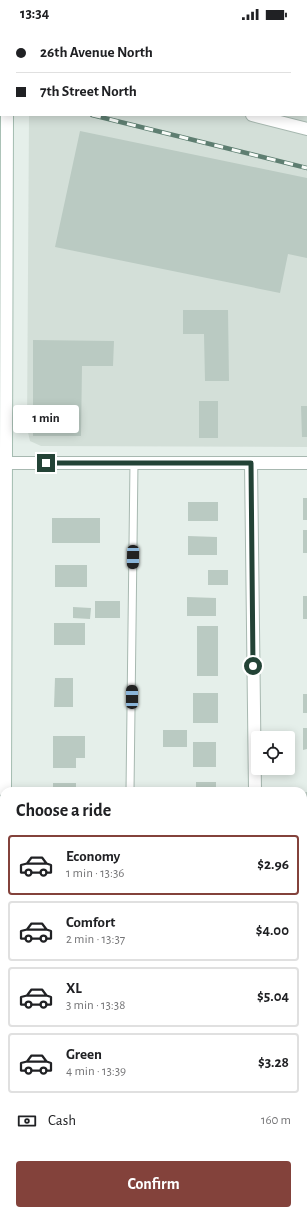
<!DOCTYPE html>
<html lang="en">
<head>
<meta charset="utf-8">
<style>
	:root { --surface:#fff; --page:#f6f6f6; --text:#202124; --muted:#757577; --line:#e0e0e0; --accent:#83423b }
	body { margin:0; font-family:"Alegreya Sans",sans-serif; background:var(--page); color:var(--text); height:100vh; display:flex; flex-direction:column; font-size:15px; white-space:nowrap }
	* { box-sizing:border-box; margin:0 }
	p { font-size:13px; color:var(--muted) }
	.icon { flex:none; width:22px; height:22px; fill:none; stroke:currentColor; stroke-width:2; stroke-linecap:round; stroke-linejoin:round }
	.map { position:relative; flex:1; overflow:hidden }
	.sheet { position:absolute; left:0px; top:759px; width:307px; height:428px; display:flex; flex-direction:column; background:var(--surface); border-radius:12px 12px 0 0; box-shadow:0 2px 10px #0003 }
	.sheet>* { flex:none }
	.banner { position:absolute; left:0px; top:0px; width:307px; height:88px; box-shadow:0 2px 10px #0003; display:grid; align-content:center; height:88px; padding:0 16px; background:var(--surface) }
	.fabs { position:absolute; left:251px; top:703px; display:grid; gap:8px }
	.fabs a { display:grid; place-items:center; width:44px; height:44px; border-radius:4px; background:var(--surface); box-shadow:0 2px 10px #0003; font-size:20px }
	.end { position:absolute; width:18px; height:18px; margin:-9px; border:5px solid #234336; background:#fff; box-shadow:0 0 0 2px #fff }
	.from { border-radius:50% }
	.bubble { position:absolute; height:28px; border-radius:4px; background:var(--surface); box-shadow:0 2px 10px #0003; font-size:13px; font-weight:600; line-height:28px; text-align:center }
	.car { position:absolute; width:12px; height:24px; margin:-12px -6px; border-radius:5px; box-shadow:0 0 3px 1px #0007; background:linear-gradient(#222 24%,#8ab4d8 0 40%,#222 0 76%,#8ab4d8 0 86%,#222 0) }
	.banner b { display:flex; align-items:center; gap:14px; height:38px; font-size:15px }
	.banner b+b { border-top:1px solid var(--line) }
	.banner i { width:10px; height:10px; background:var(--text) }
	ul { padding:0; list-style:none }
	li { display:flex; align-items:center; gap:12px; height:60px; margin:0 8px 6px; padding:0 8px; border:2px solid var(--line); border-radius:4px }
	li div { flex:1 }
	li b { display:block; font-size:15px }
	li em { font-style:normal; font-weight:600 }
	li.on { border-color:var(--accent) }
	li>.icon { width:36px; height:36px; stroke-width:1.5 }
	h2 { padding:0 16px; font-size:18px; line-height:48px }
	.pay { display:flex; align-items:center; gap:10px; height:44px; padding:0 16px; font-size:15px }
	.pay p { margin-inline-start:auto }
	.action { display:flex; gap:8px; margin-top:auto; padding:8px 16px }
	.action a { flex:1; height:46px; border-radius:4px; background:var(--accent); color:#fff; font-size:16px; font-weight:600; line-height:46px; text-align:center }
	.status { display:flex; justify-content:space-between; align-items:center; height:28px; padding:0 20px; background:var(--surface); direction:ltr }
	.status svg { height:11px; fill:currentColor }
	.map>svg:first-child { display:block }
	.built { fill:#d3dfd8 }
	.building { fill:#bacac2 }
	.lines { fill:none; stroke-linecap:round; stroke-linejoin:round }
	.lane-casing { stroke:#a7b8b0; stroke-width:9 }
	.street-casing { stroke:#a7b8b0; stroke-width:14 }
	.secondary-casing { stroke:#a3bcb0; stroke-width:14 }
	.lane { stroke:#fff; stroke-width:7 }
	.street { stroke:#fff; stroke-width:12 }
	.secondary { stroke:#fff; stroke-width:12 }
	.rail-casing { stroke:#5e7e71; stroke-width:4.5 }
	.rail { stroke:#f7fbf8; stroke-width:3; stroke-dasharray:9; stroke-linecap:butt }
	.route { stroke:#234336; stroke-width:5 }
</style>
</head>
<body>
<div class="status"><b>13:34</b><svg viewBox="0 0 49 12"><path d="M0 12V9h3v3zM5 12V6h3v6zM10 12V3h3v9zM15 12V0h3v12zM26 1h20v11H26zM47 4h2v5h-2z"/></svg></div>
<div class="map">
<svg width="307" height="1187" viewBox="0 0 307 1187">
	<rect width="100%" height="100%" fill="#e5efea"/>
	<path class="built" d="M29,0H307V419L41,418L30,413L27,400L29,87H306V1Z"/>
	<g class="building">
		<path d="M80,103L307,150V230L288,226L280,265L55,219Z"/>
		<path d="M183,282H228L229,353H205L204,306H183Z"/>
		<path d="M33,312L114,313L113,338H82L81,408H33Z"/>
		<rect x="199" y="373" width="19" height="37"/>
		<path d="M301,378H307V409H302Z"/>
		<rect x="303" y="470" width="4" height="22"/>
		<rect x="188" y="474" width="30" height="19"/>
		<rect x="52" y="490" width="48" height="25"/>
		<rect x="303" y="502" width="4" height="23"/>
		<path d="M188,508L217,509V527H188Z"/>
		<rect x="55" y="537" width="32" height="22"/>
		<rect x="208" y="542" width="20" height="15"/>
		<rect x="303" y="568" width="4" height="23"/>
		<path d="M187,569L216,570V588H187Z"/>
		<rect x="95" y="573" width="25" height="17"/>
		<path d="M73,579L91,580L90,591L73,590Z"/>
		<rect x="54" y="595" width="31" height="22"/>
		<rect x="197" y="598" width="21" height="50"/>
		<path d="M55,650H73V679H54Z"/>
		<rect x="193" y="665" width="25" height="30"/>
		<rect x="303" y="666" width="4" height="19"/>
		<path d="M303,700H307V721L303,722Z"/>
		<rect x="163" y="702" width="24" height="17"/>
		<path d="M53,708H85V730H76V740H53Z"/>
		<rect x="193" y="714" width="23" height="25"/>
		<rect x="196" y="754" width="20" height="9"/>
		<rect x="53" y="755" width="23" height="8"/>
		<rect x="303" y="764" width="4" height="17"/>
		<rect x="303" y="796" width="4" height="20"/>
		<rect x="303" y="828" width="4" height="19"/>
		<rect x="303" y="881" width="4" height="19"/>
		<rect x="51" y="1183" width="25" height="3"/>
		<rect x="188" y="1183" width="22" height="4"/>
	</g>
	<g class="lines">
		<defs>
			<g id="lane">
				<path d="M130,763L134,435"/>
				<path d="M127,1187V1183"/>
			</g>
			<g id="street">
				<path d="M252,87L307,101"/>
				<path d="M0,435H307"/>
				<path d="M251,435L255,763"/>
				<path d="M255,1187V1183"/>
			</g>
			<g id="secondary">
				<path d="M7,1V0"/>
				<path d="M5,763L7,87"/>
				<path d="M0,936H4"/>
				<path d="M303,938H307"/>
				<path d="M1,1187L4,996"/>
			</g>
		</defs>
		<use href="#lane" class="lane-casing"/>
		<use href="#street" class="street-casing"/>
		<use href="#secondary" class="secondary-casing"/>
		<use href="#lane" class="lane"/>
		<use href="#street" class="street"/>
		<use href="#secondary" class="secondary"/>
		<defs>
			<g id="rail">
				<path d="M94,1L141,0"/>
				<path d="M0,18H1"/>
				<path d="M0,37H1"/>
				<path d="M306,40H307"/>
				<path d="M0,48H1"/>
				<path d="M0,68H1"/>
				<path d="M92,87L307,140"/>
			</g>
		</defs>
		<use href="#rail" class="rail-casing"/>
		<use href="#rail" class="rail"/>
	</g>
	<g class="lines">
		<path class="route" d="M46,435H251L253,638"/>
	</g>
</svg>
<div class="fabs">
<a><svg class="icon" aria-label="locate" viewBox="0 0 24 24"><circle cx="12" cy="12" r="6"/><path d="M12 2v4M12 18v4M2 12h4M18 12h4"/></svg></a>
</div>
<i class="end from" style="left:253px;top:638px"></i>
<i class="end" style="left:46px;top:435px"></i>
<div class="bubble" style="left:13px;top:377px;width:66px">1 min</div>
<i class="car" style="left:133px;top:529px;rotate:181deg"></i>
<i class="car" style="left:132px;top:669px;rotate:0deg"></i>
<div class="banner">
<b><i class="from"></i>26th Avenue North</b>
<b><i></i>7th Street North</b>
</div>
<section class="sheet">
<h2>Choose a ride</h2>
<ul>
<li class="on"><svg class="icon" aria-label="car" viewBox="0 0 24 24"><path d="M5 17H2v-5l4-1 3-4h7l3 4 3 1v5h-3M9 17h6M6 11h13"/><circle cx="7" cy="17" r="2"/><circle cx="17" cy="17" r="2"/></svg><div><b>Economy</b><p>1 min · 13:36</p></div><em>$2.96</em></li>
<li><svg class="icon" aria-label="car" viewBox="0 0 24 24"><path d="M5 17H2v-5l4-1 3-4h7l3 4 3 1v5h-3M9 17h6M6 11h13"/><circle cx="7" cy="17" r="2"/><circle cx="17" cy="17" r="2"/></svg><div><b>Comfort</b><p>2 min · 13:37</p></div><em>$4.00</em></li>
<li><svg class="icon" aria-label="car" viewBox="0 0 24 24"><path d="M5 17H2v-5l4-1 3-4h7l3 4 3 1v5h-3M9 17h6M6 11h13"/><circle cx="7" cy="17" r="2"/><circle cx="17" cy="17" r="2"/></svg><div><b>XL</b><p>3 min · 13:38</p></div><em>$5.04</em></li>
<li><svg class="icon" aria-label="car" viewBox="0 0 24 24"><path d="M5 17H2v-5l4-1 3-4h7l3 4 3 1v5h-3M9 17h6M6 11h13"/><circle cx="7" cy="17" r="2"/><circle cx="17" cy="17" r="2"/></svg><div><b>Green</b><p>4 min · 13:39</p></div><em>$3.28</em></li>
</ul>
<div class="pay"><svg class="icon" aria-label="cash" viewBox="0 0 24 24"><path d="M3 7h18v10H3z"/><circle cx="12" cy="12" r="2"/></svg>Cash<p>160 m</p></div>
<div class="action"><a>Confirm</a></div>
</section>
</div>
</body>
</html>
